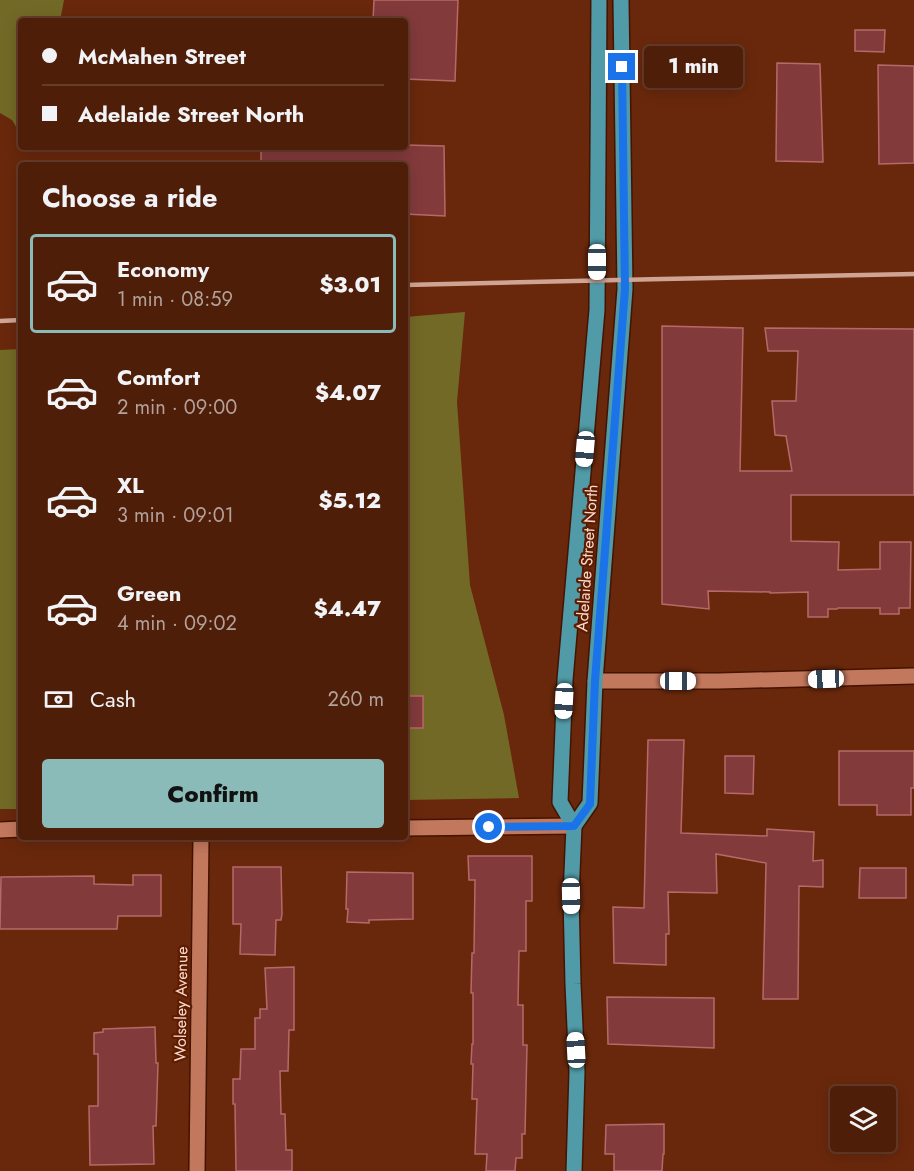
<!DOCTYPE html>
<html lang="en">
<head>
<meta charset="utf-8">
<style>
	:root { --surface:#4f1e09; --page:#592b17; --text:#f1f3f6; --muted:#b3a29c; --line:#663c2a; --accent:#8bbbb9 }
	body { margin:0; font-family:Jost,sans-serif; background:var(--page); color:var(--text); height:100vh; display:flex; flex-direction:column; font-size:22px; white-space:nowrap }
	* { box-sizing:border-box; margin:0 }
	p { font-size:20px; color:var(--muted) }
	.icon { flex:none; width:33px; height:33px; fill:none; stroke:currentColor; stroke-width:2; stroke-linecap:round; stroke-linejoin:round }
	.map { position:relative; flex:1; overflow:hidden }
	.panel { position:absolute; left:18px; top:162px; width:390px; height:678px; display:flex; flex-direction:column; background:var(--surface); border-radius:6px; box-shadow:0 3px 15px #0003,0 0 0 2px var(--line) }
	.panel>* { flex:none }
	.hud { position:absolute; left:18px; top:18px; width:390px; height:132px; border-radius:6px; box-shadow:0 3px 15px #0003,0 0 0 2px var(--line); display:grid; align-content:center; height:132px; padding:0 24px; background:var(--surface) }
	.buttons { position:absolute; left:830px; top:1086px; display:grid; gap:12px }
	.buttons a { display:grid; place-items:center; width:66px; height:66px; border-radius:6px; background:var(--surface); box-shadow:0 3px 15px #0003,0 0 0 2px var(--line); font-size:30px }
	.end { position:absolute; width:27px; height:27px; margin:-14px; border:8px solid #1a73e8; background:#fff; box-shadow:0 0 0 3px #fff }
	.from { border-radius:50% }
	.bubble { position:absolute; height:42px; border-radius:6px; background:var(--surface); box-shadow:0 3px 15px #0003,0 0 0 2px var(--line); font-size:20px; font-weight:800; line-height:42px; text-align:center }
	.car { position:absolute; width:18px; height:36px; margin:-18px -9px; border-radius:8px; box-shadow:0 0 4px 2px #0007; background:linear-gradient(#fff 24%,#345 0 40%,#fff 0 76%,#345 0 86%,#fff 0) }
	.hud b { display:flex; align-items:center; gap:21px; height:57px; font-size:22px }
	.hud b+b { border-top:2px solid var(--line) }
	.hud i { width:15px; height:15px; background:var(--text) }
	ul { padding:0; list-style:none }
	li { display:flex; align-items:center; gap:18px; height:99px; margin:0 12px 9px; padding:0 12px; border:3px solid transparent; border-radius:6px }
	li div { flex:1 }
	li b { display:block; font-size:22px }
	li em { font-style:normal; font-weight:800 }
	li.selected { border-color:var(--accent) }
	li>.icon { width:54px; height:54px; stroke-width:1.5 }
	h2 { padding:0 24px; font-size:27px; line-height:72px }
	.pay { display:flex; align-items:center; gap:15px; height:66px; padding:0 24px; font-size:22px }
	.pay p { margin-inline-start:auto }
	.primary-button { display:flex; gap:12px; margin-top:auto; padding:12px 24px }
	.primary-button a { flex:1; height:69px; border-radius:6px; background:var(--accent); color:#111; font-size:24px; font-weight:800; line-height:69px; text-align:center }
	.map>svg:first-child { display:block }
	.green { fill:#736926 }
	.building { fill:#833a3b; stroke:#b76968; stroke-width:1.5 }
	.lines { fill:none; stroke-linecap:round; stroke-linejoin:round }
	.minor-casing { stroke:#441301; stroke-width:18 }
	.major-casing { stroke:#441301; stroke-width:18 }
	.minor { stroke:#c2785d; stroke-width:15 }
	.major { stroke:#519aa7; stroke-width:15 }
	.rail { stroke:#cfa494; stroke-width:4.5 }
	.route { stroke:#1a73e8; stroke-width:8 }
	.labels { text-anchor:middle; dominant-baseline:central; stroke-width:4.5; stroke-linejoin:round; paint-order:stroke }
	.street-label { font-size:16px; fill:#fbdace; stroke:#5d1c00 }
</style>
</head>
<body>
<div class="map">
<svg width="914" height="1171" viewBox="0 0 914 1171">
	<rect width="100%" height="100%" fill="#69280c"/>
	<g class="green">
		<path d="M0,0H64L60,21H21V135L12,120L0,113Z"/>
		<path d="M465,312L457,402L470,585L504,715L519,798L405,800V317Z"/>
		<path d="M21,349V809H0V350Z"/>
	</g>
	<g class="building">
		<path d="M374,0H458L455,81L405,79V21H373Z"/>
		<path d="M855,30H885L884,52L855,51Z"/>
		<path d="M777,63L820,64L823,162L776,161Z"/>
		<path d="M878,65L914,66V163L879,164Z"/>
		<path d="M405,145L444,146L445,216L405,214V165H261V147H405Z"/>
		<path d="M662,326L743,328L740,471H792L786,436L775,435L772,401H796L798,351H768L765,328L914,329V495H791V541L839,542L838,570L880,569V542H911L910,608H899V614H880V608H838L837,609H828V617H808V592L770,593V592L708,591L709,609L662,604Z"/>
		<rect x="405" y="696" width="18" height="32"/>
		<path d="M648,740H684L681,833L767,836V829L814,832L813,861L823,860V887L799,886L798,999H763L766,863L716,854L717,893L668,892L669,934H666V965L614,963L613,907L644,908Z"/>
		<path d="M839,751H914V788H911V815H877V805H839Z"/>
		<path d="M725,756H754L753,794L725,793Z"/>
		<path d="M468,856H532V901H526V951H519L518,1005H523V1045H527L525,1134H522V1158H516L515,1171H486L487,1154H475L477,1099H472L473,1064H471L472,1044H473V993H471L472,953H474L475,880H469Z"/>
		<path d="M233,867H281L282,914L281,920H276L275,955L240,954L241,924H233Z"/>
		<path d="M860,868H906V898H859Z"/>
		<path d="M347,872L413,873V919L369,920V923L347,922L348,909H346Z"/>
		<path d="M133,875H161V916H118L117,929H0L1,877L94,876V884L133,885Z"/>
		<path d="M294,967V1030H289L288,1071H280L281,1114H285L286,1150H292V1171H236L235,1104H233V1079H240L241,1049H255V1018H260V1009H267L265,968Z"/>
		<path d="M607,997L714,998V1048L608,1044Z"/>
		<path d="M155,1027L156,1063H158L156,1126H153L154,1164L90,1165L89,1106H98V1054H94V1033L103,1032V1029Z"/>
		<path d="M664,1124V1154H663L662,1171H614V1154H605L606,1125Z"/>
	</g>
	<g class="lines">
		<defs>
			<g id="minor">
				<path d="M595,681H719L914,676"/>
				<path d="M405,828L574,826"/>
				<path d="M0,830L21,829"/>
				<path d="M197,1171L201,837"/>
			</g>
			<g id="major">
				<path d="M574,826L590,803L595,681L625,289L621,0"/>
				<path d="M574,1171L577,1072L573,984L571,896L574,826L560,802L565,680L597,310L599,0"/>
			</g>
		</defs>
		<use href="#minor" class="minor-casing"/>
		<use href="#major" class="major-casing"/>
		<use href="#minor" class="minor"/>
		<use href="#major" class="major"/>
		<g class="rail">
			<path d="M405,285C575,281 744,277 914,274"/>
			<path d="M0,321L21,320"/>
		</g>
	</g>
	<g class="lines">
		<path class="route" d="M489,827L574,826L590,804L595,681L625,289L622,67"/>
	</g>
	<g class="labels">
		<g class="street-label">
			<text transform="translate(587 558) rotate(-86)">Adelaide Street North</text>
			<text transform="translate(181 1004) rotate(-89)">Wolseley Avenue</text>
		</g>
	</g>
</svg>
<div class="buttons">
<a><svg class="icon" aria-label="layers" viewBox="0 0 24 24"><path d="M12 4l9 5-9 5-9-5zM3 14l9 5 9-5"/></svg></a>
</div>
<i class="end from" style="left:489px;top:827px"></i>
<i class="end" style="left:622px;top:67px"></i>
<div class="bubble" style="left:644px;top:46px;width:99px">1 min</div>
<i class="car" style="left:597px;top:262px;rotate:180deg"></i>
<i class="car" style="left:585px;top:449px;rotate:185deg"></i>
<i class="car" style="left:826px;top:679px;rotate:268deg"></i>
<i class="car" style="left:678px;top:681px;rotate:90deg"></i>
<i class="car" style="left:564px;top:701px;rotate:183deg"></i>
<i class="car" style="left:571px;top:896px;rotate:179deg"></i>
<i class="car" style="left:576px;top:1050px;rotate:357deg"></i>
<div class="hud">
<b><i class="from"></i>McMahen Street</b>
<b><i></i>Adelaide Street North</b>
</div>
<section class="panel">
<h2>Choose a ride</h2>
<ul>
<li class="selected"><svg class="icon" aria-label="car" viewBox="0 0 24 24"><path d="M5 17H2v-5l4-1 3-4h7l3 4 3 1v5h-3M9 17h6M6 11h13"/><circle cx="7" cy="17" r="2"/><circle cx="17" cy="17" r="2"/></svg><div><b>Economy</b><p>1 min · 08:59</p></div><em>$3.01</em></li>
<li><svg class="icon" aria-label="car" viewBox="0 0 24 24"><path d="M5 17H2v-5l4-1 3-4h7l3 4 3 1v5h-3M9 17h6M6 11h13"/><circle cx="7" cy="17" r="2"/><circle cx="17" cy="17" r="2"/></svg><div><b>Comfort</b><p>2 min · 09:00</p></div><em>$4.07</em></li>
<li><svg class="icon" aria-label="car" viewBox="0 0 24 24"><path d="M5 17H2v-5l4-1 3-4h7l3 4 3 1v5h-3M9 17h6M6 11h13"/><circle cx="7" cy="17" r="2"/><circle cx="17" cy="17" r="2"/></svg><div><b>XL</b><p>3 min · 09:01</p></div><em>$5.12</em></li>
<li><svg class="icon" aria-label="car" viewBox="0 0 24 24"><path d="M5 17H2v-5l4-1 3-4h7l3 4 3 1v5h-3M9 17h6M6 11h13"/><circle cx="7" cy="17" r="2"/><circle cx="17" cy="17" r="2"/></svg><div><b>Green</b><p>4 min · 09:02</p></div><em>$4.47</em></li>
</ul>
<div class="pay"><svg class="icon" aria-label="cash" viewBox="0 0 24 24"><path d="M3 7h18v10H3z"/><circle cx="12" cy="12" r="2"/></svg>Cash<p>260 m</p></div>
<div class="primary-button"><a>Confirm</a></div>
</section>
</div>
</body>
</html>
